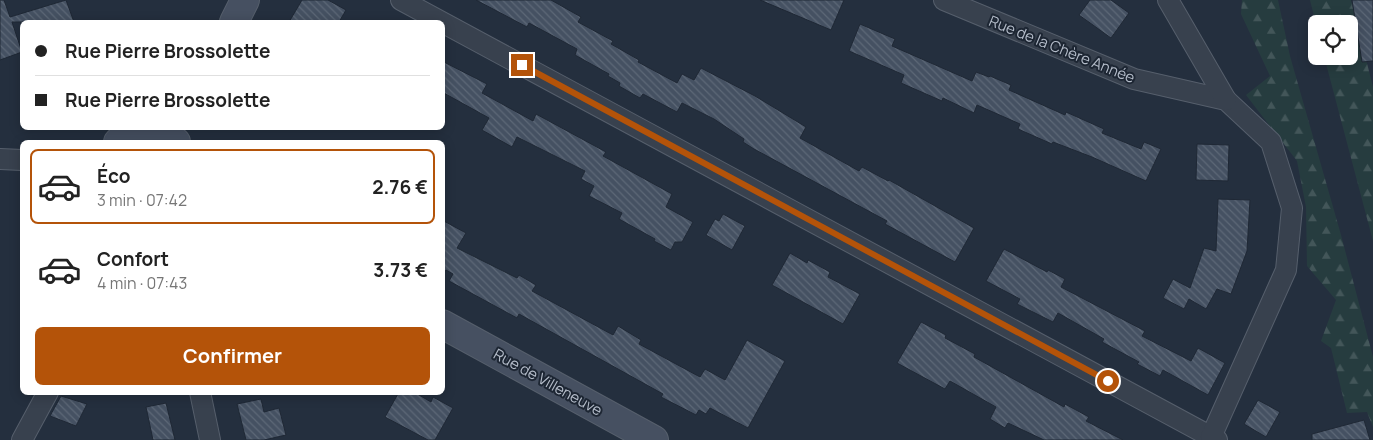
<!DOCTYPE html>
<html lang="fr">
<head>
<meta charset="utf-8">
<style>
	:root { --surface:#fff; --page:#f6f6f6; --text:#222; --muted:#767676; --line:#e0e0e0; --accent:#b45309 }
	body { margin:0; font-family:Manrope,sans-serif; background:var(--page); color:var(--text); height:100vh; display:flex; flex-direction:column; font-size:19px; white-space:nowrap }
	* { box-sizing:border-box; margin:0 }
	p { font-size:16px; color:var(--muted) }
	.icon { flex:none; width:28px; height:28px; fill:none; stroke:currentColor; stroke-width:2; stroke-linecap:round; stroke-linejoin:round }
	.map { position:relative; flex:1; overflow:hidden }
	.drawer { position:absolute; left:20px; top:140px; width:425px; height:255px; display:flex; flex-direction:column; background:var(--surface); border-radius:8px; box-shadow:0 2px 12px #0003 }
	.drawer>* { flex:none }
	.guide { position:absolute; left:20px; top:20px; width:425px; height:110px; border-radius:8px; box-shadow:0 2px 12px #0003; display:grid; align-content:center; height:110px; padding:0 15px; background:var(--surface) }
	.controls { position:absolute; left:1308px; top:15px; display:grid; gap:10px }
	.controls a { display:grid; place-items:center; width:50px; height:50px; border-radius:8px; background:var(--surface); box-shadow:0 2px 12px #0003; font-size:25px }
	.end { position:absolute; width:22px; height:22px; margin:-11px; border:6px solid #b45309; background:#fff; box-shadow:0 0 0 2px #fff }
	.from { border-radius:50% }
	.guide b { display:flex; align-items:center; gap:18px; height:48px; font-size:19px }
	.guide b+b { border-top:1px solid var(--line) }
	.guide i { width:12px; height:12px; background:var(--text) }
	ul { padding:9px 0 0; list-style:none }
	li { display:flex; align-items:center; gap:15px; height:75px; margin:0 10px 8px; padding:0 5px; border:2px solid transparent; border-radius:8px }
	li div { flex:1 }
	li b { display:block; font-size:19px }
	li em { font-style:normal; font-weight:700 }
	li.selected { border-color:var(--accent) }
	li>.icon { width:45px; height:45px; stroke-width:1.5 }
	.button { display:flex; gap:10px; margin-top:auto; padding:10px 15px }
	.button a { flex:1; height:58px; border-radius:8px; background:var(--accent); color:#fff; font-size:20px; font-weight:700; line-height:58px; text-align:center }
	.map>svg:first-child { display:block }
	.forest { fill:url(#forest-firs) }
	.building { fill:url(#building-back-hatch); stroke:#1f2835 }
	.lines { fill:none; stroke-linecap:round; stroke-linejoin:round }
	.street-casing { stroke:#565f6c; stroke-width:22 }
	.secondary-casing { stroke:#565f6c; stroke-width:30 }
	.street { stroke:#38414e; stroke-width:20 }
	.secondary { stroke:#465061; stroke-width:28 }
	.route { stroke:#b45309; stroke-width:6 }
	.labels { text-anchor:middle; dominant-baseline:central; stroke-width:4; stroke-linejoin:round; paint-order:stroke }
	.street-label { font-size:15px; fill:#b4bcc9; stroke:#1d2633 }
</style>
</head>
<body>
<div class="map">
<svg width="1373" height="440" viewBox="0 0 1373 440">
	<defs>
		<pattern id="forest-firs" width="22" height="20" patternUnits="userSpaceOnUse" patternTransform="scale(1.25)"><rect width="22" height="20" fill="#263c3f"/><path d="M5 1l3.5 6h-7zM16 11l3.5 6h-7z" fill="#435659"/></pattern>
		<pattern id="building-back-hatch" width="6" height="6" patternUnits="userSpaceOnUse" patternTransform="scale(1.25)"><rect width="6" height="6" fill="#455162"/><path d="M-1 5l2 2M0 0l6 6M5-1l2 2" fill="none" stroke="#5d6877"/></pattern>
	</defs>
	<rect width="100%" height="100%" fill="#242f3e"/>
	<g class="forest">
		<path d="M1242,0H1278L1290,56L1341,235L1373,357V427L1367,412L1347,413L1331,348L1321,341L1336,300L1307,266L1306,207L1297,161L1246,95L1270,76L1241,14Z"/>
		<path d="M1310,0H1351L1373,87V241L1324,56H1349V24H1316Z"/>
	</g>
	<g class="building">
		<path d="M0,0H4L10,17L66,0L74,22H12L22,52L0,60Z"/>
		<path d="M302,0H328L346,10L339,22H289Z"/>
		<path d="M476,0H551L581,17L578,22L613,41L611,44L639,60L638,62L677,83L682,74L694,80L701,68L755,96L806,127L800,138L859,171L862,167L888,181L889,180L974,228L955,262L885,224L887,221L754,149L743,142L744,139L714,119L682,103L677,112L643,94L640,98L619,86L620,83L608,76L609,74L575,55L577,49L529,23L527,27Z"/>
		<path d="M760,0H844L831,30Z"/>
		<path d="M1090,0H1111L1129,13L1111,38L1079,15Z"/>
		<path d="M1352,0H1373V61L1362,62Z"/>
		<path d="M860,24L895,39L892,46L972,81L976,72L989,77L990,76L1011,85L1009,90L1065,115L1066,112L1104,129L1102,133L1141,149L1144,142L1161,149L1146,181L1092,157L1053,142L1052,144L1018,129L1020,124L977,105L974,113L943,98L942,101L901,83L904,75L849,51Z"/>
		<path d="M442,61L487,84L482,93L533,121L536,114L606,152L603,156L672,194L666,207L693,222L682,242H675L671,250L654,241L655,239L619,219L622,213L589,196L594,186L581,179L585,171L517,137L512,147L482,130L489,118L442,92Z"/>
		<path d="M1197,144L1229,145L1228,181L1196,180Z"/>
		<path d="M1218,199L1250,200L1247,251L1231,294L1217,289L1206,309L1189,299L1184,309L1163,298L1173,279L1190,288L1204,248L1216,251Z"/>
		<path d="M723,214L745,226L732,250L706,235L715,219L719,221Z"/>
		<path d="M442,220L466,233L457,248L517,278L519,275L536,285L532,291L613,335L618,326L641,340L639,344L700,377L705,369L725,380L747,340L785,361L748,428L710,408L706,414L699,410L696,415L661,397L663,394L519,314L517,318L449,281L453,274L446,270L442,276Z"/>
		<path d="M1004,249L1047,272L1048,270L1065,279L1061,287L1145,331L1142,336L1191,361L1198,348L1225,363L1208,395L1163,370L1160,376L1137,364L1139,362L1102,342L1104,339L1058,313L1053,322L1017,304L1020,299L986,281Z"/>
		<path d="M790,253L807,263L808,260L830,272L828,277L860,294L843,324L772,285Z"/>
		<path d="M921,322L946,335L945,338L975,354L974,357L1064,407L1065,404L1089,417L1086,421L1123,440H1044L1008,423L1005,428L990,419L996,407L950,381L945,389L897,363Z"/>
		<path d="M399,392H414L431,402L433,397L453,408L435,440H428L385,417Z"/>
		<path d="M61,396L87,404L76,426L50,416Z"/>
		<path d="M261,399L264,412L279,408L286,435L264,440H246L237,404Z"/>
		<path d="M1258,400L1280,412L1266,437L1244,424Z"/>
		<path d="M166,403L175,440H153L146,407Z"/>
		<path d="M1364,420L1370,440H1312V434Z"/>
	</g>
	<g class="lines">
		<defs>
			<g id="street">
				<path d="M401,0L1217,440"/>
				<path d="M944,0L1134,79L1226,100L1271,142L1292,208L1286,270L1211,437"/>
				<path d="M1168,0L1226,100"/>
				<path d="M0,159L22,160"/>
				<path d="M200,392L210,440"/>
				<path d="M22,440L48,392"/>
			</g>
			<g id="secondary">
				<path d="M234,22L245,0"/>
				<path d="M118,142C134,126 160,127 176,142"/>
				<path d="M442,324L654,440"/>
			</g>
		</defs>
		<use href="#street" class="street-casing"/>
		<use href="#secondary" class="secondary-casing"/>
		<use href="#street" class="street"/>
		<use href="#secondary" class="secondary"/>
	</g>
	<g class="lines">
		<path class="route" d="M522,65L1108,381"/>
	</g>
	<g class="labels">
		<g class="street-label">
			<text transform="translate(1062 49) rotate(22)">Rue de la Chère Année</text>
			<text transform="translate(548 382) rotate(29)">Rue de Villeneuve</text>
		</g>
	</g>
</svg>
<div class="controls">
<a><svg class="icon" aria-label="locate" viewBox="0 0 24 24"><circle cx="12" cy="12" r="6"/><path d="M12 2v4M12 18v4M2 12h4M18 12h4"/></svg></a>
</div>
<i class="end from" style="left:1108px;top:381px"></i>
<i class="end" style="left:522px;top:65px"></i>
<div class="guide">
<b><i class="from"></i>Rue Pierre Brossolette</b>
<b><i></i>Rue Pierre Brossolette</b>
</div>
<section class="drawer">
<ul>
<li class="selected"><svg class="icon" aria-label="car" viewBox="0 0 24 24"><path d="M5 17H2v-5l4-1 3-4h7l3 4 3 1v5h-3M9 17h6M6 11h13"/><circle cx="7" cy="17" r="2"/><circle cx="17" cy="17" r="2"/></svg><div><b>Éco</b><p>3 min · 07:42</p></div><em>2.76 €</em></li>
<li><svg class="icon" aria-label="car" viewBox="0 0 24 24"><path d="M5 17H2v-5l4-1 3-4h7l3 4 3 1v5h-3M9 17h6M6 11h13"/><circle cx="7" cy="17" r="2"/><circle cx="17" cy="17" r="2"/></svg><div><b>Confort</b><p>4 min · 07:43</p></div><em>3.73 €</em></li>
</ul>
<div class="button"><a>Confirmer</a></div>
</section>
</div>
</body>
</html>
